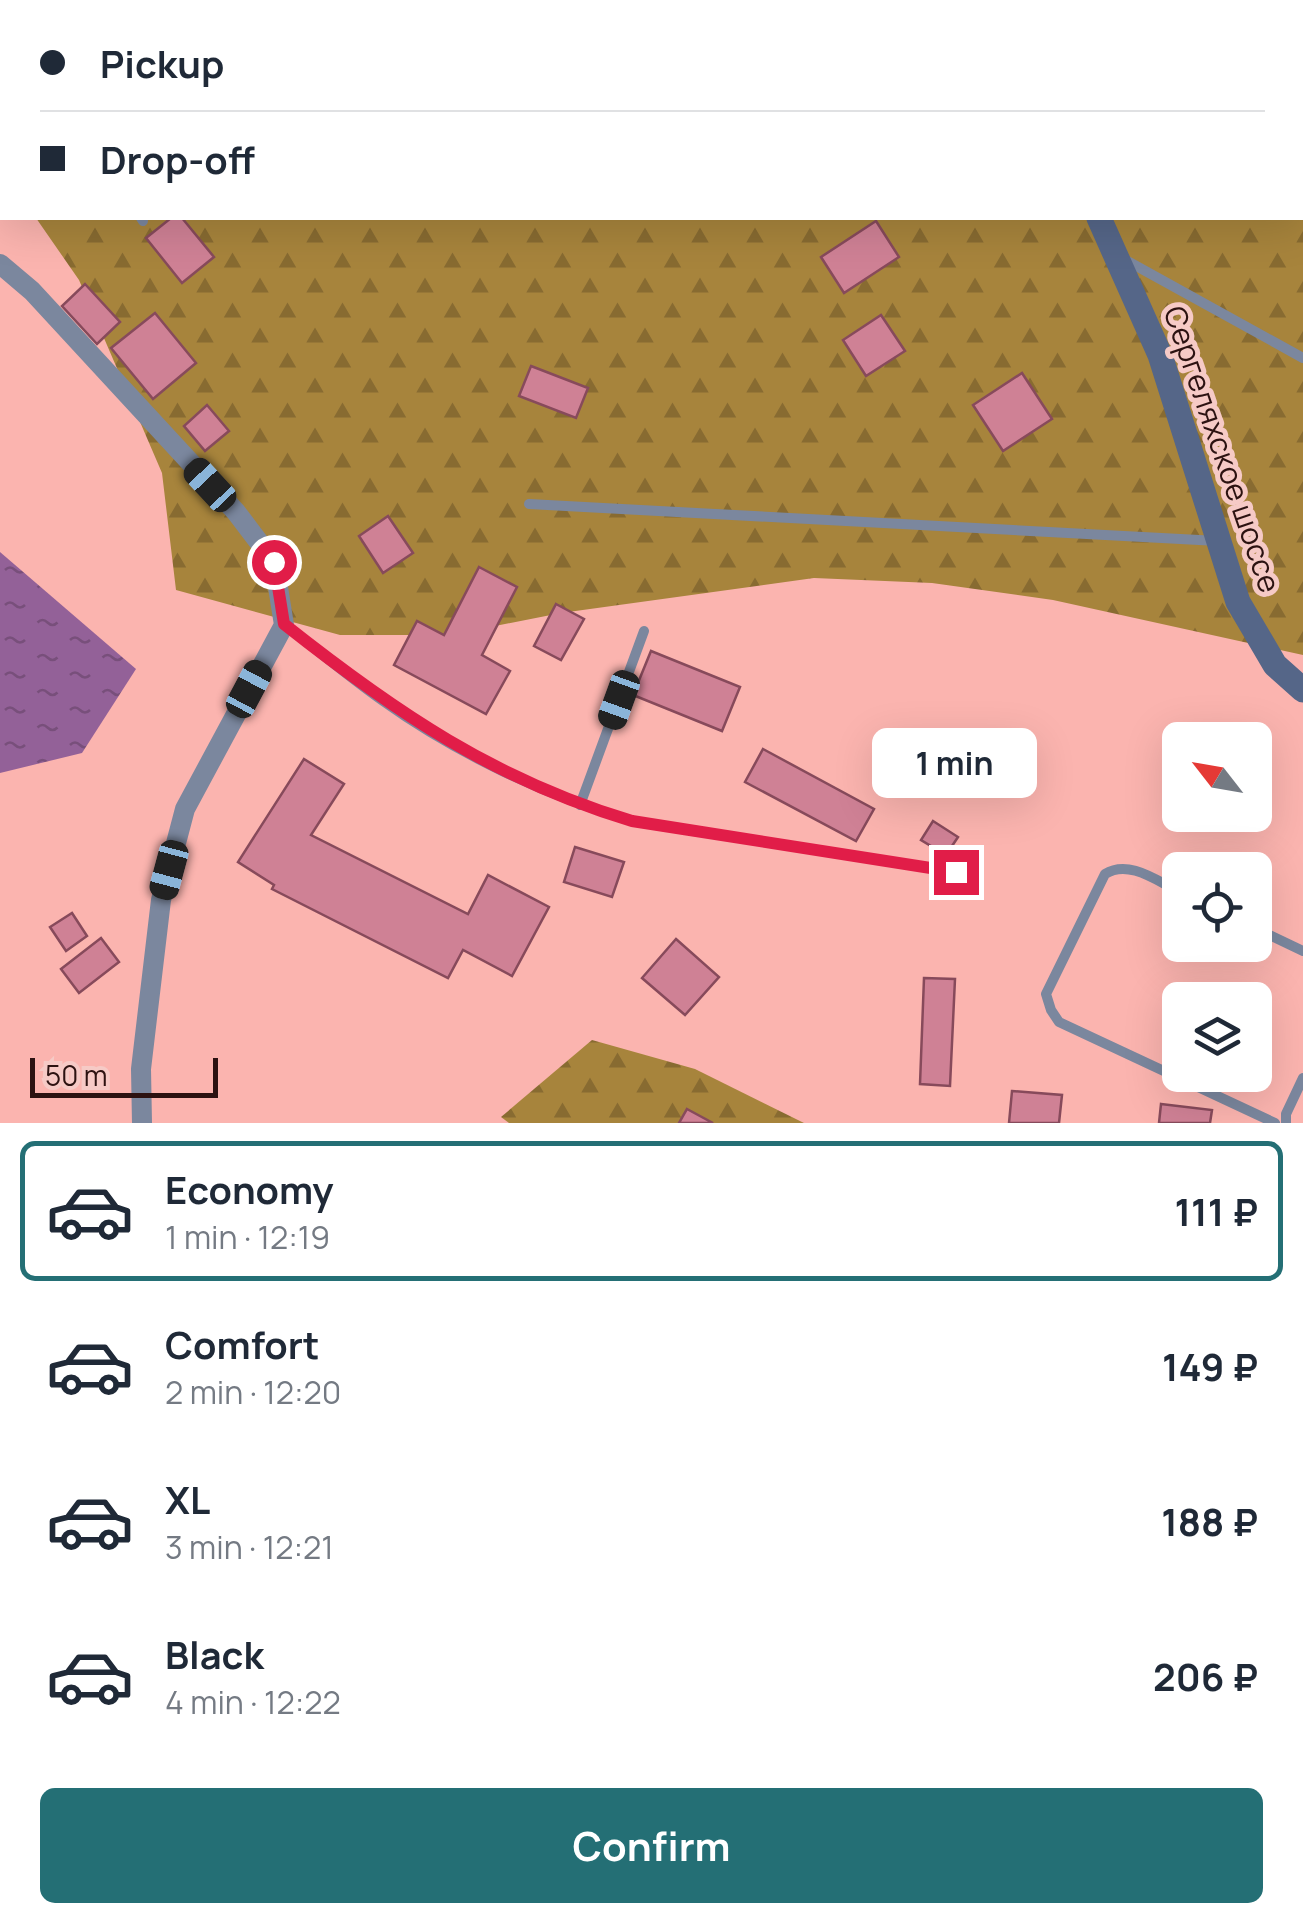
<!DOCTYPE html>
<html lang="en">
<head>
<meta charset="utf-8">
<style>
	:root { --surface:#fff; --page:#f6f6f7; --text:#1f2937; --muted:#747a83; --line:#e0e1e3; --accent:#246f75 }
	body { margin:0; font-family:Manrope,sans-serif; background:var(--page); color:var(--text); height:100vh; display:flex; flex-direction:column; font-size:38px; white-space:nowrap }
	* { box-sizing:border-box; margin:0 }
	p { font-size:32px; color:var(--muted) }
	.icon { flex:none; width:55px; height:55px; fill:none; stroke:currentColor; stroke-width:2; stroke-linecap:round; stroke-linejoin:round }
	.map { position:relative; height:1123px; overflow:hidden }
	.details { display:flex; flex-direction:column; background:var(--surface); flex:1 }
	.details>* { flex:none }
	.hud { position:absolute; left:0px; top:0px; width:1305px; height:220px; box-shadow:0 10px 40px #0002; display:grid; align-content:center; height:220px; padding:0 40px; background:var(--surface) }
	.needle { width:65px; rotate:301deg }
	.fabs { position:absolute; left:1162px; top:722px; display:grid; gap:20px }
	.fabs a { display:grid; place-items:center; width:110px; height:110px; border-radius:15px; background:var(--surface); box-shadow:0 10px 40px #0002; font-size:50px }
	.scale { position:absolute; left:30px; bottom:25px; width:188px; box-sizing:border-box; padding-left:10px; border:5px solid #2c1211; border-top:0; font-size:28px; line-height:35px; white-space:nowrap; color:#2c1211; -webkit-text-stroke:8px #f6cac6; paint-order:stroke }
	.end { position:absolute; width:45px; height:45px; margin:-22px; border:12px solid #e11d48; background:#fff; box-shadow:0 0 0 5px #fff }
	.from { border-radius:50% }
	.bubble { position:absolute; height:70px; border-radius:15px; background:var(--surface); box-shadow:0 10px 40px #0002; font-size:32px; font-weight:700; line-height:70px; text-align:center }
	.car { position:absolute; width:30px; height:60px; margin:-30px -15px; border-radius:12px; box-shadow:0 0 8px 2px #0007; background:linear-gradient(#222 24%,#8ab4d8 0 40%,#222 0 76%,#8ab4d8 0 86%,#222 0) }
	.hud b { display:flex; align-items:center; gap:35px; height:95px; font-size:38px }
	.hud b+b { border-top:2px solid var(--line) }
	.hud i { width:25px; height:25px; background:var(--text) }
	ul { padding:18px 0 0; list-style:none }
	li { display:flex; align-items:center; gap:30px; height:140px; margin:0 20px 15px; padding:0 20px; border:5px solid transparent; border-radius:15px }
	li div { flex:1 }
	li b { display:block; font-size:38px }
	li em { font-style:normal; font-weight:700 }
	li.active { border-color:var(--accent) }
	li>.icon { width:90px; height:90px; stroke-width:1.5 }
	.action { display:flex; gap:20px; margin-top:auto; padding:20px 40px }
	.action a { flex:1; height:115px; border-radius:15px; background:var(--accent); color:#fff; font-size:40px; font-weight:700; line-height:115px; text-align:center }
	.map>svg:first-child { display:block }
	.forest { fill:url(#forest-firs) }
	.water { fill:url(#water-ripples) }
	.building { fill:#cf8195; stroke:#874a5b; stroke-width:2.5 }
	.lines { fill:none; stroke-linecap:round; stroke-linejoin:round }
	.lane { stroke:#7b879e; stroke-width:10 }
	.street { stroke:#7b879e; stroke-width:20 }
	.secondary { stroke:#568; stroke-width:25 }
	.route { stroke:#e11d48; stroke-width:12 }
	.labels { text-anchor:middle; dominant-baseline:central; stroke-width:10; stroke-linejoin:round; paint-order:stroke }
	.street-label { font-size:30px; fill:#2c1211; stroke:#f6cac6 }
</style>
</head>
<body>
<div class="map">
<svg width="1303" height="1123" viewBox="0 0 1303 1123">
	<defs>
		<pattern id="forest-firs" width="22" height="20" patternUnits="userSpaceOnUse" patternTransform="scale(2.5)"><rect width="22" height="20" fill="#a7843c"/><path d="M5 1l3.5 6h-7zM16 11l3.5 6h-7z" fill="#886b31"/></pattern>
		<pattern id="water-ripples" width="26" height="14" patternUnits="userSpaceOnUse" patternTransform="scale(2.5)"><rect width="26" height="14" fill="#936198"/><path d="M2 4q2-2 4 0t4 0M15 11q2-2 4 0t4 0" fill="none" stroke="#784f7b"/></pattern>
	</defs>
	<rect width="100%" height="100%" fill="#fbb4af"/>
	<g class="forest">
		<path d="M0,0H1303V655L1053,600L932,583L814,578L561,613L450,635H340L176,590L162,473L79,280L36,218H1302V2H2V176Z"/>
		<path d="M592,1040L695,1069L804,1123H509L501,1117Z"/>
	</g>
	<path class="water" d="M0,552L136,669L82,753L0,773Z"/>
	<g class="building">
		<path d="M171,218H182L214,257L182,283L146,238Z"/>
		<path d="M876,221L899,257L844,293L821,257Z"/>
		<path d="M85,284L120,322L97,344L62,306Z"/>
		<path d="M155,313L196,363L153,399L111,348Z"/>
		<path d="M881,315L905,351L866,376L843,340Z"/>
		<path d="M531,366L588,388L576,418L519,396Z"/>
		<path d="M1022,373L1052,419L1003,451L973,405Z"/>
		<path d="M207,405L229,431L205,451L184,426Z"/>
		<path d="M388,516L413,553L383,573L359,536Z"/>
		<path d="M479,567L517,587L482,655L510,671L486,714L394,665L417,621L444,635Z"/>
		<path d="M556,604L584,619L561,660L534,646Z"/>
		<path d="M651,651L740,687L722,731L633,695Z"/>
		<path d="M763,749L874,809L856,841L745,782Z"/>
		<path d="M304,759L344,784L311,835L468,914L488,875L549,907L512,976L463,950L448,978L272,889L274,885L238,862Z"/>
		<path d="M933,821L958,837L946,855L921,840Z"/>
		<path d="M575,847L624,862L612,897L564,882Z"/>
		<path d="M72,913L87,936L66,951L50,927Z"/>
		<path d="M101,938L119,962L79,993L61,969Z"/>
		<path d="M676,939L719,977L685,1015L642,978Z"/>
		<path d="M924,978L955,979L950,1086L920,1084Z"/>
		<path d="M1012,1091L1062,1095L1059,1123H1009Z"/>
		<path d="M1161,1104L1212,1110L1210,1123H1159Z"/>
		<path d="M687,1109L713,1123H679Z"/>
	</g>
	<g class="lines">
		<g class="lane">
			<path d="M284,0L288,2"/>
			<path d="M202,2L206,0"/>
			<path d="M0,20L2,22"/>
			<path d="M141,218L143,221"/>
			<path d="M1122,258L1303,358"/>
			<path d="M529,504L1218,541"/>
			<path d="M285,625C317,650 349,677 383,701C457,754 545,795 632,821L956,872"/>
			<path d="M580,805L644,631"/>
			<path d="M1180,892C1157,881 1129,859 1105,874L1046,994L1051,1010L1059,1022L1275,1123"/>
			<path d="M1255,928L1303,951"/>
			<path d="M1286,1123V1114L1303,1078"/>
		</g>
		<path class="street" d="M0,264L32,291L236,512L274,562L284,625L185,809L161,900L141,1069L142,1123"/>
		<g class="secondary">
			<path d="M982,0L984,2"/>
			<path d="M1099,218L1160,355L1238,602L1275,665L1303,690"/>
		</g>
	</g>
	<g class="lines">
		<path class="route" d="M274,562L284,624C395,712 495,780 632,821L956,872"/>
	</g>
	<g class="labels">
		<g class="street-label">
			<text transform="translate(1223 449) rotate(71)">Сергеляхское шоссе</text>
		</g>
	</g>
</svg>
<div class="fabs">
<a><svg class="needle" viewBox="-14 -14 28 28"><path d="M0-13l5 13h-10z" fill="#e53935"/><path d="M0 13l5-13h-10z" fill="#747a83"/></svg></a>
<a><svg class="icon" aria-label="locate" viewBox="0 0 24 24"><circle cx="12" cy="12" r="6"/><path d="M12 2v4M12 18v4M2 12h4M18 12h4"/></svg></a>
<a><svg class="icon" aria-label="layers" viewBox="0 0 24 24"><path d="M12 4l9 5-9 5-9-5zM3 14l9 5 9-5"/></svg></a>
</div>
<div class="scale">50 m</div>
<i class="end from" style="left:274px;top:562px"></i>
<i class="end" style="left:956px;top:872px"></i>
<div class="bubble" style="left:872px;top:728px;width:165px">1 min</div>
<i class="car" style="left:210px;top:485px;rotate:317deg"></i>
<i class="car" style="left:249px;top:689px;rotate:28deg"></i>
<i class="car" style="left:619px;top:700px;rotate:200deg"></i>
<i class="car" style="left:169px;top:870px;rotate:195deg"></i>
<div class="hud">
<b><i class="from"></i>Pickup</b>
<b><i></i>Drop-off</b>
</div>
</div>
<section class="details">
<ul>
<li class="active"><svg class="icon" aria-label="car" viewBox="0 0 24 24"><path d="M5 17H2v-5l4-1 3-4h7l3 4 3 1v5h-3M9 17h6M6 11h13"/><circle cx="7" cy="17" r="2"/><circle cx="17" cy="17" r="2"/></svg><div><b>Economy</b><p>1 min · 12:19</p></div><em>111 ₽</em></li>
<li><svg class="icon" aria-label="car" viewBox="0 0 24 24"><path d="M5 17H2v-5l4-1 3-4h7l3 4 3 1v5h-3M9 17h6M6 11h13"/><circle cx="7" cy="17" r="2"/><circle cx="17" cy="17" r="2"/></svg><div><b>Comfort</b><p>2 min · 12:20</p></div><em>149 ₽</em></li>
<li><svg class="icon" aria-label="car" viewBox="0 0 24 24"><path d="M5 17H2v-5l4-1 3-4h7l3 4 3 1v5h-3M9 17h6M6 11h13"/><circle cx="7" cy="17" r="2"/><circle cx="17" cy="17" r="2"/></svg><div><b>XL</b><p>3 min · 12:21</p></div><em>188 ₽</em></li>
<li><svg class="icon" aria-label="car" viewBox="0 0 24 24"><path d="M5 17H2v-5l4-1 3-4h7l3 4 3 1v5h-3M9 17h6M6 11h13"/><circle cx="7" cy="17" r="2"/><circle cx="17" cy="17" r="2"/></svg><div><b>Black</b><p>4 min · 12:22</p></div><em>206 ₽</em></li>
</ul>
<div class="action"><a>Confirm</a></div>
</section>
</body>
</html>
